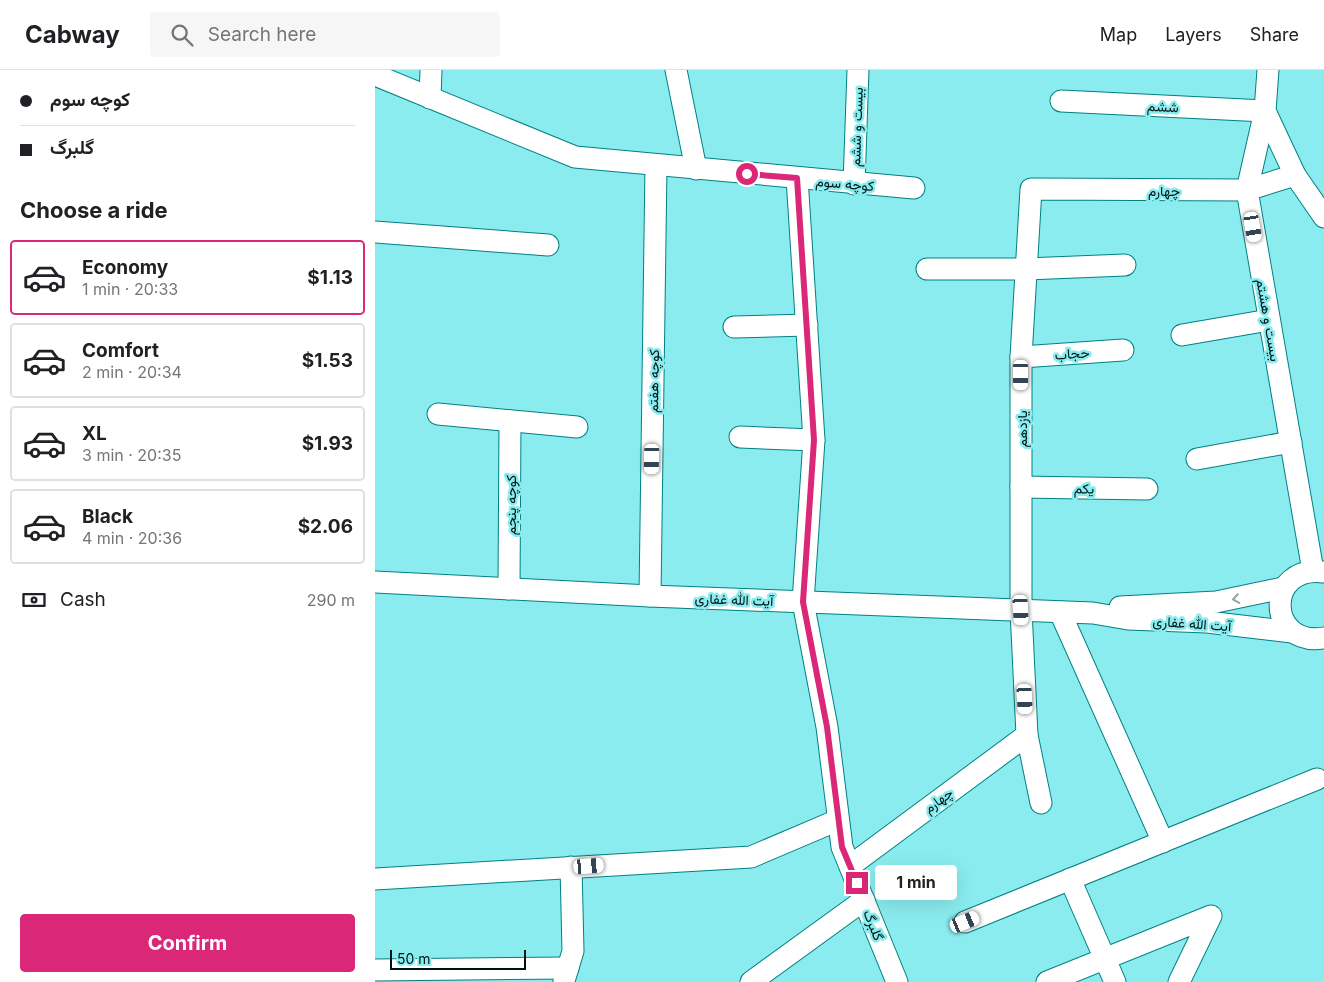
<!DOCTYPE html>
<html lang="en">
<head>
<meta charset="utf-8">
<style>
	:root { --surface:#fff; --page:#f6f6f6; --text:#202124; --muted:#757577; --line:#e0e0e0; --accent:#db2777 }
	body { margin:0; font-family:Inter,Vazirmatn,sans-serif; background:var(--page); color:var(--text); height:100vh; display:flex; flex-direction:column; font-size:19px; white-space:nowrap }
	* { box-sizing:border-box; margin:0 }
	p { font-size:16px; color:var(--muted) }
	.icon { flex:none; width:28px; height:28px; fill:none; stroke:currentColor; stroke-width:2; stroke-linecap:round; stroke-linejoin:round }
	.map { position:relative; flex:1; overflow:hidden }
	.details { display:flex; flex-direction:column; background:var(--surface); width:375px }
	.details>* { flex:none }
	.top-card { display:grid; align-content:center; height:110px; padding:0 20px; background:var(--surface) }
	.scale { position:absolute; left:15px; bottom:12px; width:136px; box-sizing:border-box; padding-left:5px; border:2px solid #011415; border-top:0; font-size:14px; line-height:18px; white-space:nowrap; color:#011415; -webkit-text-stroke:4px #8aecee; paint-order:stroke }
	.end { position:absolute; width:22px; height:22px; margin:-11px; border:6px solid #db2777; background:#fff; box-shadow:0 0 0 2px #fff }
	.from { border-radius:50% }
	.bubble { position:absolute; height:35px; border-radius:5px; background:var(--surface); box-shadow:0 5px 20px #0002; font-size:16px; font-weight:700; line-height:35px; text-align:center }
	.car { position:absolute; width:15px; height:30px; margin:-15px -8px; border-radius:6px; box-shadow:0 0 4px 1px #0007; background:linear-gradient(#fff 24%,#345 0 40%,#fff 0 76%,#345 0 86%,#fff 0) }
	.top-card b { display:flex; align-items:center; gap:18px; height:48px; font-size:19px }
	.top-card b+b { border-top:1px solid var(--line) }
	.top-card i { width:12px; height:12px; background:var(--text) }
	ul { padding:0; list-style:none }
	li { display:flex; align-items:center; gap:15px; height:75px; margin:0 10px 8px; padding:0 10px; border:2px solid var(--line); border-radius:5px }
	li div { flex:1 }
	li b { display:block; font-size:19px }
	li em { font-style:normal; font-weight:700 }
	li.selected { border-color:var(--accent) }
	li>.icon { width:45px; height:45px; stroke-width:1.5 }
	h2 { padding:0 20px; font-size:22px; line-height:60px }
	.pay { display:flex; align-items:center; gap:12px; height:55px; padding:0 20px; font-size:19px }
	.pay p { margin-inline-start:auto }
	.action { display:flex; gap:10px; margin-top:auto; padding:10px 20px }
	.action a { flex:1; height:58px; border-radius:5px; background:var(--accent); color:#fff; font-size:20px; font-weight:700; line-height:58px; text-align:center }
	header { display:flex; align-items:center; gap:30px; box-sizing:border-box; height:70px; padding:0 25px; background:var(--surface); border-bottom:1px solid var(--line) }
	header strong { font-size:24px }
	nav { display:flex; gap:28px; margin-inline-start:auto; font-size:18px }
	.search { width:350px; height:45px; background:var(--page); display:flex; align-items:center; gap:12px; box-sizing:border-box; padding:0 18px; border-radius:5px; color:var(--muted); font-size:19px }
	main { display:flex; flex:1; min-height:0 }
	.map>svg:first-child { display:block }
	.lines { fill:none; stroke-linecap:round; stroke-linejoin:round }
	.minor-casing { stroke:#008083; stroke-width:23 }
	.minor { stroke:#fff; stroke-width:21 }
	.oneway { stroke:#99a1a1 }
	.route { stroke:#db2777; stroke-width:6 }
	.labels { text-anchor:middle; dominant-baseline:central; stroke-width:5; stroke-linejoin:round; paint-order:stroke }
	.street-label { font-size:14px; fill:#011415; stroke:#8aecee }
</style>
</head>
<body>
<header>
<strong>Cabway</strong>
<div class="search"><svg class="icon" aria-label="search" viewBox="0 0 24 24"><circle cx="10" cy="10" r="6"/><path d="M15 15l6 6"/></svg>Search here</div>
<nav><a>Map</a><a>Layers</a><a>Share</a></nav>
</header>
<main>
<section class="details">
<div class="top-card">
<b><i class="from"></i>کوچه سوم</b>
<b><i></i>گلبرگ</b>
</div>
<h2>Choose a ride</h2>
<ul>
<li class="selected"><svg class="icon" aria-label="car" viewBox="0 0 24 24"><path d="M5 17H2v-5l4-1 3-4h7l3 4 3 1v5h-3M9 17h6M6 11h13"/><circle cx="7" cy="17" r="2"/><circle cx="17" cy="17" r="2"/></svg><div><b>Economy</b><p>1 min · 20:33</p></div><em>$1.13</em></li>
<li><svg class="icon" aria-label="car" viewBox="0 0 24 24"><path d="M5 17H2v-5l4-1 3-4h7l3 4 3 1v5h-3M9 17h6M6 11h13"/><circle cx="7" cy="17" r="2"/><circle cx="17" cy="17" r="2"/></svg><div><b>Comfort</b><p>2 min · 20:34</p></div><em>$1.53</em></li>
<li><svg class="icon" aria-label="car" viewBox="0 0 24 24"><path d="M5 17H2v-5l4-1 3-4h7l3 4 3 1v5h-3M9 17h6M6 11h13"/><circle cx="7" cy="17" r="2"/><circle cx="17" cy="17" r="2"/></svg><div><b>XL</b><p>3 min · 20:35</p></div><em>$1.93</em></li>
<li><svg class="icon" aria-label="car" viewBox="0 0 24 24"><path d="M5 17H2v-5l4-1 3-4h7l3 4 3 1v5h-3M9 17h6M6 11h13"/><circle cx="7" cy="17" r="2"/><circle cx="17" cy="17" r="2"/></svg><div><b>Black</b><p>4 min · 20:36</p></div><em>$2.06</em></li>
</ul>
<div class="pay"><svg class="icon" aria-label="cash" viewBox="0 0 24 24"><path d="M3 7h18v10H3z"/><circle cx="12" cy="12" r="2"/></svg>Cash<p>290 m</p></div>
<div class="action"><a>Confirm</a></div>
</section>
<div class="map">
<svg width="949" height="912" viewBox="0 0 949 912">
	<rect width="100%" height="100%" fill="#8aecee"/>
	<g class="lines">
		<defs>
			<g id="minor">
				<path d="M301,0L321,99"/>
				<path d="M893,0L890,41L872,120L938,501"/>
				<path d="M0,5L200,87L539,118"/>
				<path d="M55,28L56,0"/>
				<path d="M686,31L890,41L920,105L949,147"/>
				<path d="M422,108L439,370L428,532L452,657L467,777L522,912"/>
				<path d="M479,114L483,0"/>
				<path d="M0,162L173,175"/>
				<path d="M552,199H651L750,195"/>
				<path d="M359,257L432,255"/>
				<path d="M807,265L894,250"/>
				<path d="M646,287L748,280"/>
				<path d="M63,344L202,357"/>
				<path d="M365,367L439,370"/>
				<path d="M822,389L916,372"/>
				<path d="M646,417L772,419"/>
				<path d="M949,502C890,494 891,577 949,568"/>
				<path d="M0,512L275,526L718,543L753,549L832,552L917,562"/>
				<path d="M134,519L135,351"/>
				<path d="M275,526L281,95"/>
				<path d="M745,537L841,532L908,518"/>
				<path d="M685,542L788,772"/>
				<path d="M666,733L652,665L646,540V287L656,119L872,120L920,105"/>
				<path d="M475,796L652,665"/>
				<path d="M0,809L376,787L463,750"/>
				<path d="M695,809L740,912"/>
				<path d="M590,852L942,709"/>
				<path d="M0,900L193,898"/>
				<path d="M189,911L198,881L196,797"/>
				<path d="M376,912L489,830"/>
				<path d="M672,912L836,846L804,912"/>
			</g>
		</defs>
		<use href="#minor" class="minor-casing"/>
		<use href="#minor" class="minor"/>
	</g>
	<defs><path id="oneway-chevron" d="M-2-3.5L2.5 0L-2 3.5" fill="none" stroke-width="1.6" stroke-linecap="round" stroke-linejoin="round" transform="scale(1.25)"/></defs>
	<use class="oneway" href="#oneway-chevron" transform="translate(861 529) rotate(171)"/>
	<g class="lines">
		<path class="route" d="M372,104L422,108L439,370L428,532L452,657L467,777L482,813"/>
	</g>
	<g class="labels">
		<g class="street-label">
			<text transform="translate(788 36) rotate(3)">ششم</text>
			<text transform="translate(481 57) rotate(-88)">بیست و ششم</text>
			<text transform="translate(470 113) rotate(5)">کوچه سوم</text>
			<text x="789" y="120">چهارم</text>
			<text transform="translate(894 250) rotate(80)">بیست و هشتم</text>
			<text transform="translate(697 283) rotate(-4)">حجاب</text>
			<text transform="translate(278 311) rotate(-89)">کوچه هفتم</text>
			<text transform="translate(646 359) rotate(-90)">یازدهم</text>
			<text transform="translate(709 418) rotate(1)">یکم</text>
			<text transform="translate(135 435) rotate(-90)">کوچه پنجم</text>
			<text transform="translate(359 529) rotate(2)">آیت الله غفاری</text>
			<text transform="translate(817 553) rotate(4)">آیت الله غفاری</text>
			<text transform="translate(563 730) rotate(-37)">چهارم</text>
			<text transform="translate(499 855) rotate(68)">گلبرگ</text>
		</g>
	</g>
</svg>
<div class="scale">50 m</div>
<i class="end from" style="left:372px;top:104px"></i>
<i class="end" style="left:482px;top:813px"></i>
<div class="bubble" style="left:500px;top:795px;width:82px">1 min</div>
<i class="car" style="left:878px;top:157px;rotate:170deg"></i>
<i class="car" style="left:646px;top:305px;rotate:180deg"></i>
<i class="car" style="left:277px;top:389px;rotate:181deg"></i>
<i class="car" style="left:646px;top:540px;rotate:177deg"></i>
<i class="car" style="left:650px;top:629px;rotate:177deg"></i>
<i class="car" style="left:214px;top:796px;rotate:86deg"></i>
<i class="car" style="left:590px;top:852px;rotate:68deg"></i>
</div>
</main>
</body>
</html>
